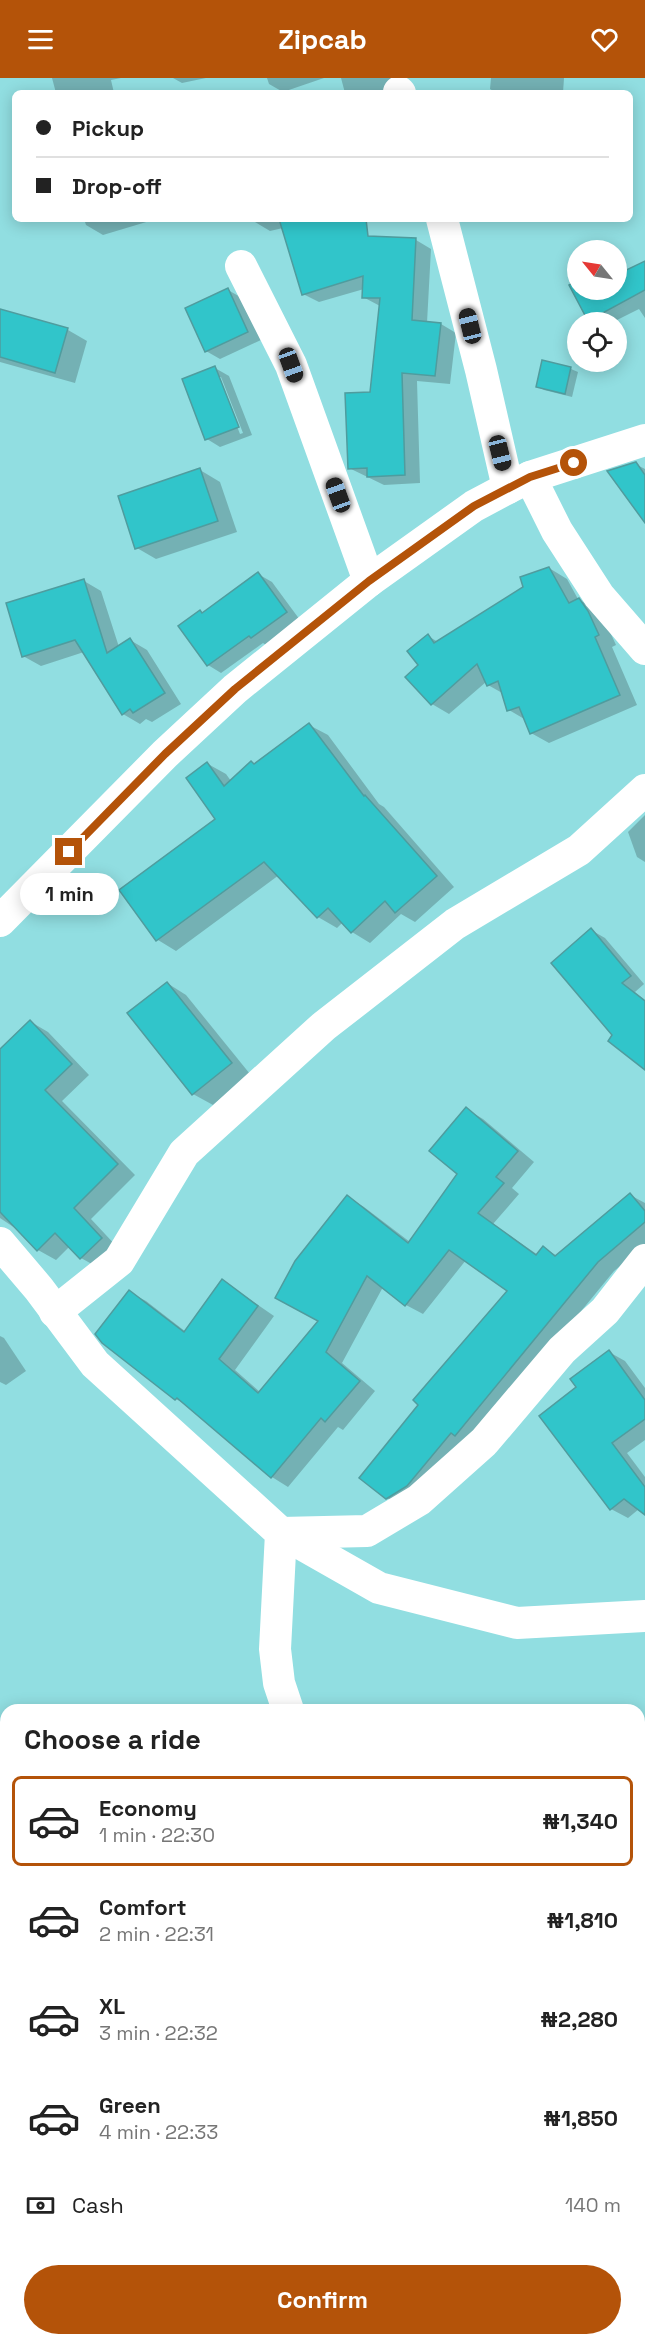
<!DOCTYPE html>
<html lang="en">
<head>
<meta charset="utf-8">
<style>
	:root { --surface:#fff; --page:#f2f2f2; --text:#222; --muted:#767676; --line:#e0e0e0; --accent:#b45309 }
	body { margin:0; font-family:"Space Grotesk",sans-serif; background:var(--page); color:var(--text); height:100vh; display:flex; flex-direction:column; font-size:22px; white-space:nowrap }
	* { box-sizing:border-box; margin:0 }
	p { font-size:20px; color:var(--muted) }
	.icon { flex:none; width:33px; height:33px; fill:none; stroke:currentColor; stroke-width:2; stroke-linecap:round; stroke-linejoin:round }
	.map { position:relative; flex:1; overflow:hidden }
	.details { position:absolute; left:0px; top:1626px; width:645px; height:642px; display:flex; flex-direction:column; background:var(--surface); border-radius:18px 18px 0 0; box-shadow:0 3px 15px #0003 }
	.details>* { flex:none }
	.guide { position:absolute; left:12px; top:12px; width:621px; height:132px; border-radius:9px; box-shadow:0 3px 15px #0003; display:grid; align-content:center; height:132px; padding:0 24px; background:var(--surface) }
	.needle { width:39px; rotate:300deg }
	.controls { position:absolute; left:567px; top:162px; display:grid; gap:12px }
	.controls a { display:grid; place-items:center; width:60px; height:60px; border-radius:50%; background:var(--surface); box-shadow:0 3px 15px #0003; font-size:30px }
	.end { position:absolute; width:27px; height:27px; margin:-14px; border:8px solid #b45309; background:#fff; box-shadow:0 0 0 3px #fff }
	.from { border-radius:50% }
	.bubble { position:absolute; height:42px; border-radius:21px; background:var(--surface); box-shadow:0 3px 15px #0003; font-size:20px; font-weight:700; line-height:42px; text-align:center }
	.car { position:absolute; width:18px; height:36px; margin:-18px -9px; border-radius:8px; box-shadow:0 0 4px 2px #0007; background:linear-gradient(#222 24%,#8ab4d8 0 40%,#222 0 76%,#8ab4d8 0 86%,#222 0) }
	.guide b { display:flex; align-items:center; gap:21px; height:57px; font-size:22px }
	.guide b+b { border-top:2px solid var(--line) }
	.guide i { width:15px; height:15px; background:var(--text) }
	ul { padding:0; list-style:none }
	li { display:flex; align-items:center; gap:18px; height:90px; margin:0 12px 9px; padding:0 12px; border:3px solid transparent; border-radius:9px }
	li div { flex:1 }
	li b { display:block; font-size:22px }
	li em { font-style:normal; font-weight:700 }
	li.selected { border-color:var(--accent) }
	li>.icon { width:54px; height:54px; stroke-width:1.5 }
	h2 { padding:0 24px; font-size:27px; line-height:72px }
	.pay { display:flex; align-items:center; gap:15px; height:66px; padding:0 24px; font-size:22px }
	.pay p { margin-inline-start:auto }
	.cta { display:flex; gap:12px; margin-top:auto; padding:12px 24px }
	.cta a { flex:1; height:69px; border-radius:36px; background:var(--accent); color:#fff; font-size:24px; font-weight:700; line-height:69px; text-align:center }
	header { display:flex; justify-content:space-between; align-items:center; height:78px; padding:0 24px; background:var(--accent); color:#fff; font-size:27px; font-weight:700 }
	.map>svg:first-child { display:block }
	.shadow { fill:#0003; fill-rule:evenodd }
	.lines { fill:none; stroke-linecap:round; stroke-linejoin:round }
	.stream { stroke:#be77d1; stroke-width:9 }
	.building { fill:#31c5ca; stroke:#4f9c9e; stroke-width:1.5 }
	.minor { stroke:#fff; stroke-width:32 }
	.route { stroke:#b45309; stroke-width:8 }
</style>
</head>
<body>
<header><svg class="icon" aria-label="menu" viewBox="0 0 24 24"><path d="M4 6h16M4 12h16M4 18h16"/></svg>Zipcab<svg class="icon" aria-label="heart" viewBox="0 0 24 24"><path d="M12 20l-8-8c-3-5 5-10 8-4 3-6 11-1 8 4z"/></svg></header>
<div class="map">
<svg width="645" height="2268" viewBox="0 0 645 2268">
	<rect width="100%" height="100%" fill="#91dee1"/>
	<g class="shadow">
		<path d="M52,0H121L111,2L114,15H56Z"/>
		<path d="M173,0H206L182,5Z"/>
		<path d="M267,0H324L283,14L269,6Z"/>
		<path d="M341,0H398L397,15H345Z"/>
		<path d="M491,0H564L563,15H496L490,11Z"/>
		<path d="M84,141H152L153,142L103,157L86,147Z"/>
		<path d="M254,141H350L353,159L416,162L431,171L427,245L441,246L456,255L450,306L417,303L420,405L384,407L349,390L371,315L380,228L363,219L364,211L319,224L303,216L283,150L270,153L255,144Z"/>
		<path d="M645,188V240L639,231L613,244H594L589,242L578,212H616V190L624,194Z"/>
		<path d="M228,212L242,220L261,262L220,281L206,273Z"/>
		<path d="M0,232L68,252L87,263L75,305L0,284Z"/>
		<path d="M543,284L571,291L578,294L572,319L544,312L537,308Z"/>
		<path d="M215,290L229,298L252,357L220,369L207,361ZM218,299H221L243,355L240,356Z"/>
		<path d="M635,386L645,391V434Z"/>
		<path d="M200,392L220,404L237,454L156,481L137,470Z"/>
		<path d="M549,490L567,501L578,521L597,532L606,545L616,567L612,569L637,627L549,665L531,655L526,642L509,632L504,616L488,607L486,604L449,636L432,626L420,588L428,558L438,564L525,509Z"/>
		<path d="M258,496L272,504L300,542L266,567L263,565L221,595L208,587L204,536Z"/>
		<path d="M84,503L101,513L119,569L130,562L147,572L181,626L152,644L146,641L140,646L123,636L84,574L41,588L23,578Z"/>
		<path d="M309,647L328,657L379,726L384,729L454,809L415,844L401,836L370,865L352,854L343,844L337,850L318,839L279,797L176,873L158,862L121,812L217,742L208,686L226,696L231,703Z"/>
		<path d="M645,737V784L637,779L628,754Z"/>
		<path d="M591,852L605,860L644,906L635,914L645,922V990L614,957Z"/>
		<path d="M167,905L186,917L250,996L213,1027L193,1016Z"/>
		<path d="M31,944L48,954L89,997L62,1023L135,1097L91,1141L119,1171L99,1190L81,1180L70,1168L56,1182L38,1172L21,1154L0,1140V973Z"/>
		<path d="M466,1031L483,1041L534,1084L512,1110L519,1116L493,1146L538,1177L544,1170L557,1178L630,1117L645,1125V1168L614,1193L472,1366L404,1429L387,1420L509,1212L466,1182L423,1236L406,1227L383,1209L342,1285L375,1313L343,1352L338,1349L288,1409L272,1399L190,1329L176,1321L103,1264L129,1214L146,1223L186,1254L223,1203L274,1238L235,1292L260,1314L320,1243L348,1119L364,1129L410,1164L459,1096Z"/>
		<path d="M0,1258L4,1260L26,1293L6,1307L0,1304Z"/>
		<path d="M609,1274L625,1283L645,1310V1362L627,1375L645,1399V1435L639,1431L628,1440L611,1431L578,1309Z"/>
		<path d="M639,2027L645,2036V2076L639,2080Z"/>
		<path d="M0,2090H6V2155L0,2154Z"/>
		<path d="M6,2206V2232H0V2207Z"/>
		<path d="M229,2262H390L394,2268H233Z"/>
		<path d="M492,2262H592L602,2268H502Z"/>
		<path d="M118,2264L125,2268H93Z"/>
	</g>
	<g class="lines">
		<g class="stream">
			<path d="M0,1662H6"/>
			<path d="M639,1699H645"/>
		</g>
	</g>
	<g class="building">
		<path d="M279,141H366L368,158L416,160L412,242L441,245L435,298L402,295L405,397L367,399V390L348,391L345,315L370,314L380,220H362L363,198L302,217Z"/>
		<path d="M645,183V212L588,243L569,207L578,202V212H616V197Z"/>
		<path d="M228,210L248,254L205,274L185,230Z"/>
		<path d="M0,231L68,250L55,295L0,279Z"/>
		<path d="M542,282L571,289L565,316L536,309Z"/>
		<path d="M215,288L239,349L205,362L182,301Z"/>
		<path d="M636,384L645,397V445L607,393Z"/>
		<path d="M200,390L218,443L135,471L118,418Z"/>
		<path d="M549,489L569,525L579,520L588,533L599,557L595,559L620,617L530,656L519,629L507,633L498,603L487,608L477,586L431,627L405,599L418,587L407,573L428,556L434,565L523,509L520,499Z"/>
		<path d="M258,494L287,534L251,560L249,558L207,588L178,548L200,532L202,535Z"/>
		<path d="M84,501L107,575L130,560L165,615L133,635L130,631L122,637L75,562L22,579L6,525Z"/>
		<path d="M309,645L364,718L365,717L437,798L395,835L385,823L351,855L328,830L317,840L264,784L156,863L119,812L215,741L186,700L207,684L224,708L251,683L254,686Z"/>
		<path d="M591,850L631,898L622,905L645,923V992L608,963L612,957L551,885Z"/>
		<path d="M167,904L232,985L192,1017L127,935Z"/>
		<path d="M30,942L72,986L45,1012L118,1086L74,1130L102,1160L80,1181L55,1155L37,1173L0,1134V971Z"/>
		<path d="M466,1029L518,1073L496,1099L504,1105L478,1135L536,1177L543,1168L555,1178L630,1115L645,1133V1144L598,1184L455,1358L451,1355L407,1408L386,1421L359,1400L418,1327L413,1322L507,1213L449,1172L405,1228L367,1198L326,1274L360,1303L325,1344L321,1340L271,1400L177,1320L175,1322L102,1265L95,1256L129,1212L184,1254L222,1201L258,1228L219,1281L258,1315L318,1243L275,1220L295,1183L347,1117L408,1165L457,1096L429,1073Z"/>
		<path d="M609,1272L645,1322V1341L612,1365L645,1409V1437L624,1421L610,1432L539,1338L576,1309L570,1301Z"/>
	</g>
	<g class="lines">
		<g class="minor">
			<path d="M399,14L400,15"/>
			<path d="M442,141L481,292L508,410"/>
			<path d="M241,188L291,287L369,503"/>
			<path d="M530,399L557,453L599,518L645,571"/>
			<path d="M0,843L165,676L235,611L369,503L474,428L508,410L530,399L645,362"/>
			<path d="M0,1165L39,1211L95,1286L281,1455L275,1571L279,1605L288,1632"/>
			<path d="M55,1234L119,1183L184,1075L324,948L455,846L579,772L645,712"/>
			<path d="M281,1455L367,1453L419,1422L484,1364L562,1272L605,1233L645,1182"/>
			<path d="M284,1456L379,1510L517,1545L645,1538"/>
			<path d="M639,2148L645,2154"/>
			<path d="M146,2262L152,2268"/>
			<path d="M445,2268L453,2262"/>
		</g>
	</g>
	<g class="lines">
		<path class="route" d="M69,774L165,676L235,611L369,503L474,428L530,399L574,385"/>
	</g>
</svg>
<div class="controls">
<a><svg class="needle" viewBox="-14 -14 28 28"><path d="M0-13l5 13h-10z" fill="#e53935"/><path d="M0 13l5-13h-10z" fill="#767676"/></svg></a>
<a><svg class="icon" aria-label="locate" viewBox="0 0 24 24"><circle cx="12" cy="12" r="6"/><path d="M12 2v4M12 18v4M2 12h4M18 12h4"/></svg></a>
</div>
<i class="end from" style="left:574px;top:385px"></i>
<i class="end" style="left:69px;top:774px"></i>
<div class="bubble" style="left:20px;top:795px;width:99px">1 min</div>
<i class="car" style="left:470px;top:248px;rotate:346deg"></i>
<i class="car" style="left:291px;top:287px;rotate:160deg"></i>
<i class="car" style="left:500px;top:375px;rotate:166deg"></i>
<i class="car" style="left:338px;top:417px;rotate:340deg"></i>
<div class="guide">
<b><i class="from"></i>Pickup</b>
<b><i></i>Drop-off</b>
</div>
<section class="details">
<h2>Choose a ride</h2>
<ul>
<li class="selected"><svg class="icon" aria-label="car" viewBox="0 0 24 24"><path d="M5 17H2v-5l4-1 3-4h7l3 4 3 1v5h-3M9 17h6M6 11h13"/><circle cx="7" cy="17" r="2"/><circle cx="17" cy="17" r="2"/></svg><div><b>Economy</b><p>1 min · 22:30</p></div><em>₦1,340</em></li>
<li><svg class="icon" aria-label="car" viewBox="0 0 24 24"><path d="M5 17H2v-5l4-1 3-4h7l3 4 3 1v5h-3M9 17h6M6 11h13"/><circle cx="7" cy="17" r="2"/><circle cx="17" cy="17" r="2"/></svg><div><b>Comfort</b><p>2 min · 22:31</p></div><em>₦1,810</em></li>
<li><svg class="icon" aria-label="car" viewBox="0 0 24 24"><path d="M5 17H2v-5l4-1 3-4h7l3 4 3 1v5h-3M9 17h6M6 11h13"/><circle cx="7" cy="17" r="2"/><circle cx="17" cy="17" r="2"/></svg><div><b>XL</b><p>3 min · 22:32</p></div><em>₦2,280</em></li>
<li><svg class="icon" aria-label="car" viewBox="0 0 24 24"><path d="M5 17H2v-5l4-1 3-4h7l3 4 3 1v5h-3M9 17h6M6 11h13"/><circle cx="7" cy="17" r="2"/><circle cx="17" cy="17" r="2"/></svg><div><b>Green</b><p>4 min · 22:33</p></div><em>₦1,850</em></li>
</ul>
<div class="pay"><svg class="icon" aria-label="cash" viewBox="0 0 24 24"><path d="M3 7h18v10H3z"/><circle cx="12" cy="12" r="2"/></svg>Cash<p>140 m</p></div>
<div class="cta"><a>Confirm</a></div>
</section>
</div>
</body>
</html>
